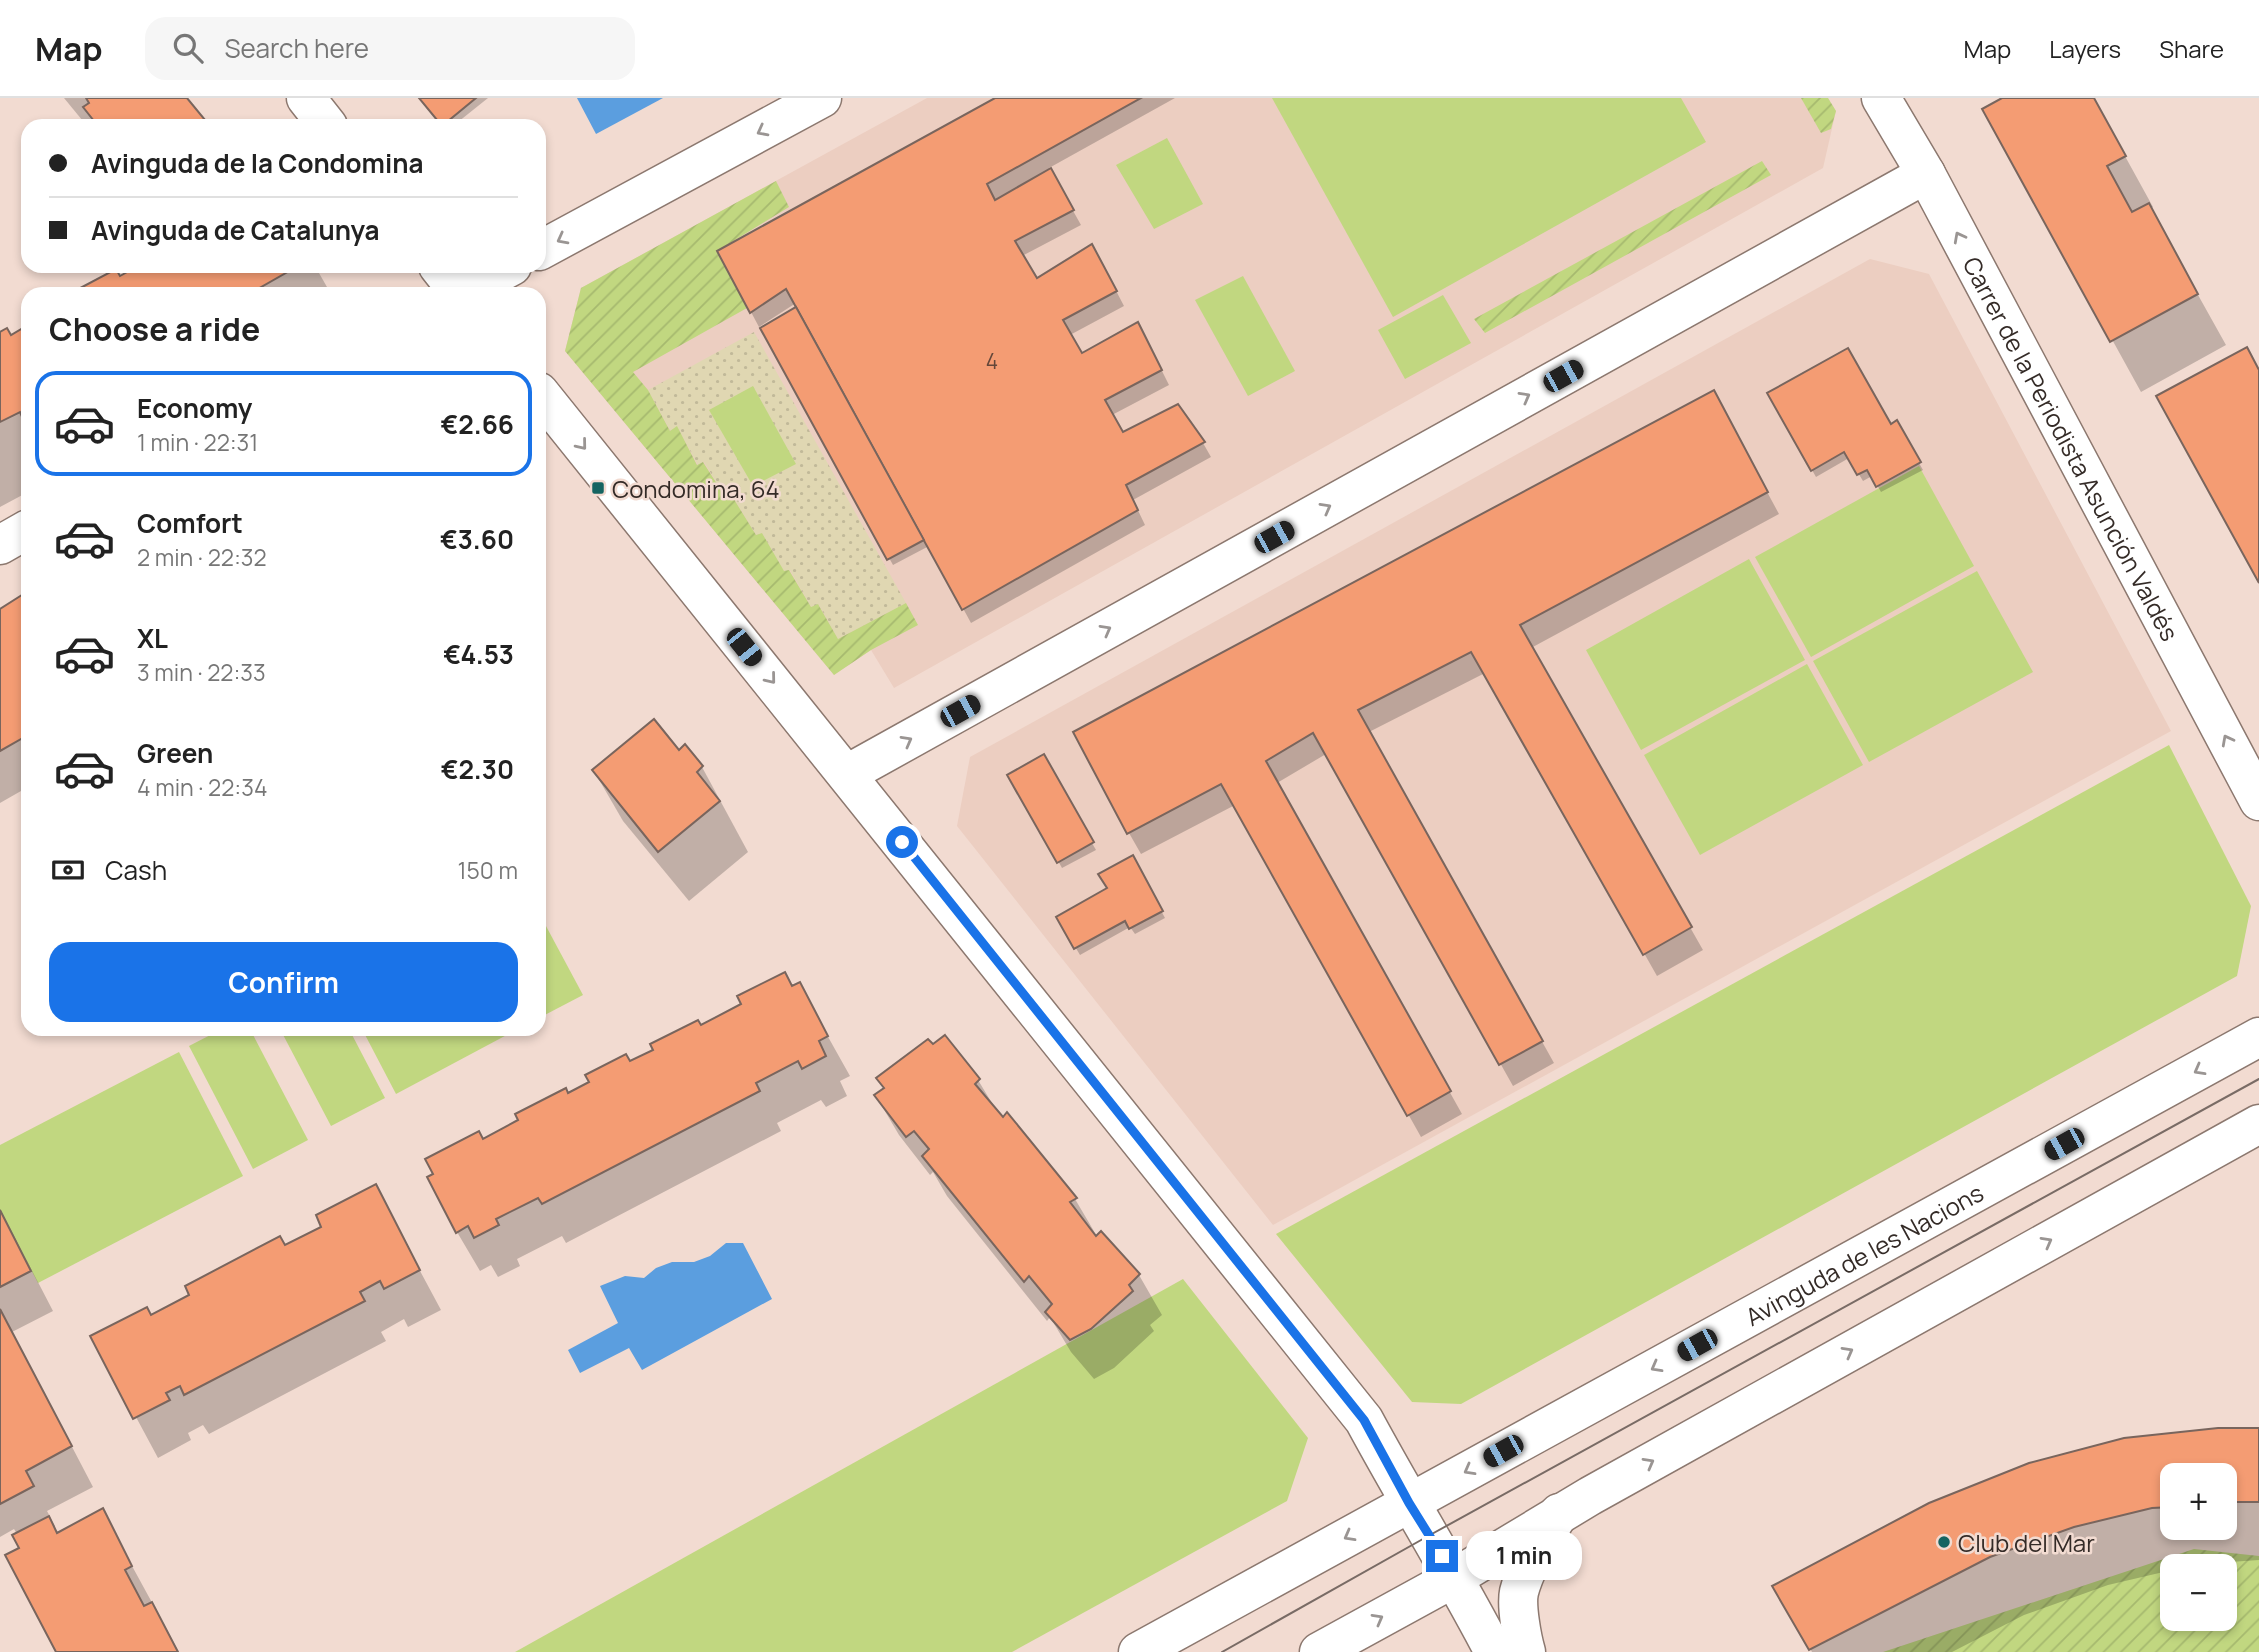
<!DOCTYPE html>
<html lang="en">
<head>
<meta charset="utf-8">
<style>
	:root { --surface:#fff; --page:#f6f6f6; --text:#222; --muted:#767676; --line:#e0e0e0; --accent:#1a73e8 }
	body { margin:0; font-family:Manrope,sans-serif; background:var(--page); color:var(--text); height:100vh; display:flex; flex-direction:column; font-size:26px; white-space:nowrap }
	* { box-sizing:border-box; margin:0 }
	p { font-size:23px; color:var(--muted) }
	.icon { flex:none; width:38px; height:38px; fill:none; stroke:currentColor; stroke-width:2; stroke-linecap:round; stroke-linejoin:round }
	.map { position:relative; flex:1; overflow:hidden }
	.details { position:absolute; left:21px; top:189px; width:525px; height:749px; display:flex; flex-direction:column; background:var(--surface); border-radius:21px; box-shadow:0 4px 10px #0003 }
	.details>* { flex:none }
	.top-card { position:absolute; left:21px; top:21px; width:525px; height:154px; border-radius:21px; box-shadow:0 4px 10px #0003; display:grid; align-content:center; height:154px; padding:0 28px; background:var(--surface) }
	.fabs { position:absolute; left:2160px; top:1365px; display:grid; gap:14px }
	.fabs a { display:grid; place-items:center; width:77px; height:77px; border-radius:14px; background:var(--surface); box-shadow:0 4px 10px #0003; font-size:35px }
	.end { position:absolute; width:32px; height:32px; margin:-16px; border:9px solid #1a73e8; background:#fff; box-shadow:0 0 0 4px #fff }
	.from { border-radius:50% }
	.bubble { position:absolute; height:49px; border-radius:21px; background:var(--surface); box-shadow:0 4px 10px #0003; font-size:23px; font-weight:700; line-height:49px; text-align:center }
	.car { position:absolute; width:21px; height:42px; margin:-21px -10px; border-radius:9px; box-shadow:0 0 5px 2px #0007; background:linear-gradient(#222 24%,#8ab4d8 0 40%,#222 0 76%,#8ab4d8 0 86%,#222 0) }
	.top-card b { display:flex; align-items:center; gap:24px; height:66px; font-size:26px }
	.top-card b+b { border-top:2px solid var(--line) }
	.top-card i { width:18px; height:18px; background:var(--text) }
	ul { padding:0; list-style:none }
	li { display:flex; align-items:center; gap:21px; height:105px; margin:0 14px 10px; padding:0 14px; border:4px solid transparent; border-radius:21px }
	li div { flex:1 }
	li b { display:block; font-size:26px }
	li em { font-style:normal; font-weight:700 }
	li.active { border-color:var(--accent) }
	li>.icon { width:63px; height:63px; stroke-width:1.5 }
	h2 { padding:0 28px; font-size:32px; line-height:84px }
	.pay { display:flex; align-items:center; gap:18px; height:77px; padding:0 28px; font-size:26px }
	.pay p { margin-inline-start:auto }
	.cta { display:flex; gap:14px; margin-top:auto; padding:14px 28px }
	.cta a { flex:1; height:80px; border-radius:21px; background:var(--accent); color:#fff; font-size:28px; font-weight:700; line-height:80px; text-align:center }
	header { display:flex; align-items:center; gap:42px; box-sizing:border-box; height:98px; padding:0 35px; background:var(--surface); border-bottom:2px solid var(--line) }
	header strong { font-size:33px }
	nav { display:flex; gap:38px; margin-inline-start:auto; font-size:24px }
	.search { width:490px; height:63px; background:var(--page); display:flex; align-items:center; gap:18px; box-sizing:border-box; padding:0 24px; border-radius:21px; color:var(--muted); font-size:26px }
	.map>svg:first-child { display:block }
	.built { fill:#eccec1 }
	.sand { fill:url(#sand-dots) }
	.park { fill:#c1d780 }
	.garden { fill:url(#garden-furrows); fill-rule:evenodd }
	.water { fill:#5b9edf }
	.shadow { fill:#0003; fill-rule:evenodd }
	.building { fill:#f49c73; stroke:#79655d; stroke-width:2 }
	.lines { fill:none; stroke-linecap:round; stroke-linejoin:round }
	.minor-casing { stroke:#8c786f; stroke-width:41 }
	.secondary-casing { stroke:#8c786f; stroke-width:41 }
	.minor { stroke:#fff; stroke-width:38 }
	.secondary { stroke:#fff; stroke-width:38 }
	.tram { stroke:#796b65; stroke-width:2 }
	.oneway { stroke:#9a9593 }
	.route { stroke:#1a73e8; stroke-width:9 }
	.poi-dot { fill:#156461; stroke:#f2dbd1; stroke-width:2.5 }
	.labels { text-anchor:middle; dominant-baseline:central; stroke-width:5; stroke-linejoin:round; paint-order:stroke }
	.number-label { font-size:21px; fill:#64473a }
	.street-label { font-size:24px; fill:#342b27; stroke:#f2dbd1 }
	.poi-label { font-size:24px; fill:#342b27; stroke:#f2dbd1; text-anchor:start }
</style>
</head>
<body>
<header>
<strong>Map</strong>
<div class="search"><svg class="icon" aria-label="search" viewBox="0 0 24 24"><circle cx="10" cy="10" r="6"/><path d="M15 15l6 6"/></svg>Search here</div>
<nav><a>Map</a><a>Layers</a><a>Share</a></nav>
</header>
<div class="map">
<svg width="2259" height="1554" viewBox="0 0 2259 1554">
	<defs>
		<pattern id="sand-dots" width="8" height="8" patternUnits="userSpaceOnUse" patternTransform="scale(1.75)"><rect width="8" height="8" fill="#e0d7b2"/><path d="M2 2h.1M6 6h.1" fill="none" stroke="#c1b999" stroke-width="1.8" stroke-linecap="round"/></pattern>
		<pattern id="garden-furrows" width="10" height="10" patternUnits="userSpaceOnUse" patternTransform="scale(1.75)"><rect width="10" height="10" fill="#c1d780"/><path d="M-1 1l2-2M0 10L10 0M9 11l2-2" fill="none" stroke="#a6b96f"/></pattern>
	</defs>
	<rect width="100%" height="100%" fill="#f2dbd1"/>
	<g class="built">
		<path d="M927,0H1828L1836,13L1823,70L894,590L871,552L834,577L565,253L581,190Z"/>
		<path d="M1870,161L1929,176L2171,633L1273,1127L957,728L970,659Z"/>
	</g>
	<path class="sand" d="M754,234L906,505L838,541L819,507L811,509L790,472L784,474L762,435L756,437L733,399L728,403L704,364L698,367L677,329L671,334L648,292Z"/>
	<g class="park">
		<path d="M1272,0H1681L1706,44L1393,219Z"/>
		<path d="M1167,40L1203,106L1154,131L1116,67Z"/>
		<path d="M1243,178L1295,273L1248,298L1195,202Z"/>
		<path d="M1443,197L1471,245L1405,281L1378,232Z"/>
		<path d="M753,288L796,366L753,388L709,312Z"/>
		<path d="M1919,368L1974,468L1811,559L1755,459Z"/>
		<path d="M1749,461L1805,562L1641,652L1586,552Z"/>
		<path d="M1977,473L2033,574L1869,664L1813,563Z"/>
		<path d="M1807,566L1863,667L1700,757L1644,657Z"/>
		<path d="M2169,647L2251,808L2237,878L1461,1306L1412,1304L1276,1136Z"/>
		<path d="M539,815L583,897L539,920Z"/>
		<path d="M222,931H250L308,1042L253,1071L189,948Z"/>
		<path d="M280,931H349L385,1000L331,1028Z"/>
		<path d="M362,931H518L396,996Z"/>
		<path d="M179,954L243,1078L38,1185L0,1112V1047Z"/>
		<path d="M1183,1181L1308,1340L1287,1403L1012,1554H515Z"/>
	</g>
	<g class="garden">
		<path d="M1801,0H1828L1836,13L1831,31L1821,35Z"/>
		<path d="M1762,63L1771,77L1485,235L1474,221Z"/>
		<path d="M776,83L789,109L717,153L747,210L633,274L648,292L670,333L677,328L697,367L703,364L728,403L732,398L756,437L762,435L784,473L789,472L811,509L818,506L838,541L906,505L918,527L871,552L834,577L565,253L581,190Z"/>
		<path d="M2194,1451L2259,1458V1554H1883ZM2224,1468V1521H2172V1468Z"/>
	</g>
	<g class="water">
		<path d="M577,0H663L596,36Z"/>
		<path d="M726,1145H743L772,1201L642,1272L629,1250L580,1275L568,1252L618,1225L600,1188L625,1178L644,1180L656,1170L672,1164H694L710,1158Z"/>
	</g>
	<g class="shadow">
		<path d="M64,0H185L207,28H87Z"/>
		<path d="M419,0H488L453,28H441Z"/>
		<path d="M998,0H1175L1049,70L1081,127L1022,158L1036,182L1100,162L1124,208L1070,237L1082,257L1146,241L1169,287L1112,317L1122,336L1203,345L1211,359L1133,402L1145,427L971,525L929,448L893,467L762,231L798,210L796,205L759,229L719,154Z"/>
		<path d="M2006,0H2093L2153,109L2150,111L2226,247L2141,294L1985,11Z"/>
		<path d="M142,168H315L331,196H73L120,181Z"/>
		<path d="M28,229V394L0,409V236L11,239Z"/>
		<path d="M1769,296L1890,329L1896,325L1923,372L1881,394L1872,378L1863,383L1849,360L1816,379Z"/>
		<path d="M1725,316L1779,416L1531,550L1703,852L1657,878L1485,575L1369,634L1554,965L1513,988L1326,656L1277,685L1462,1016L1421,1039L1235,707L1141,756L1129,735Z"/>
		<path d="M28,502V689L0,705V513Z"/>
		<path d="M678,654L702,669L748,754L689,803L623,723L594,673Z"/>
		<path d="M1043,659L1096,752L1062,770L1010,678Z"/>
		<path d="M1132,759L1165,820L1135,836L1130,829L1080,857L1058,820L1109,791Z"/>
		<path d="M799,887L850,978L840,983L847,998L826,1009L821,1002L777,1025L781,1033L566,1145L562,1138L517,1161L520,1168L498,1179L491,1167L480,1173L457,1134L483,1043L700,929Z"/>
		<path d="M878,980L978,982L998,1015L1003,1022L1007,1016L1075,1101L1098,1140L1101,1136L1139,1177L1162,1217L1150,1227L1154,1233L1114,1270L1094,1281L1071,1254L1050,1219L1047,1223L947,1098L933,1074L930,1077L899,1037L876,998L885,991Z"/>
		<path d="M375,1089L441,1212L408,1229L404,1221L381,1234L386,1243L209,1336L203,1327L188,1335L191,1342L158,1360L93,1239L151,1220L324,1130Z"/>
		<path d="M0,1111L53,1213L12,1234L93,1389L47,1413L55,1428L53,1429L57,1436L102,1413L179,1554H58L17,1436L14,1431L0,1439Z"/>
		<path d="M2259,1332V1462L2172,1468V1472L2108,1487L2024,1517L1952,1554H1812L1775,1489ZM2172,1377H2224V1430H2172Z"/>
	</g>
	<g class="building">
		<path d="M86,0H187L210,28H98L83,9L89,5Z"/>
		<path d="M419,0H476L442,28Z"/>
		<path d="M995,0H1141L987,86L995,102L1051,70L1074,112L1015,143L1037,180L1092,146L1117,193L1063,222L1082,255L1138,224L1162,272L1105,302L1123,334L1178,306L1205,344L1126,387L1138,412L962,512L786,191L750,215L717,153Z"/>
		<path d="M2002,0H2094L2126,58L2107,68L2132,114L2149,105L2198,196L2110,244L1982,11Z"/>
		<path d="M138,168H298L249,196H69L116,171L120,178Z"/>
		<path d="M796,209L924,442L887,462L760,230Z"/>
		<path d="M28,227V318L23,321L20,314L0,324V234L7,230L11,237Z"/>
		<path d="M2247,249L2259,272V485L2156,298Z"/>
		<path d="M1848,250L1891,326L1897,322L1921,364L1876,389L1867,372L1857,377L1844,354L1811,373L1767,295Z"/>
		<path d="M1714,292L1768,394L1520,527L1692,829L1643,857L1471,554L1358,612L1543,943L1499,967L1313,635L1266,663L1451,993L1407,1018L1221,686L1127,736L1073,634Z"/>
		<path d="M25,495L28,499V637L0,653V511Z"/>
		<path d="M654,621L679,652L685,646L703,668L697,674L720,703L658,754L592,672Z"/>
		<path d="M1044,656L1094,744L1057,765L1007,677Z"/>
		<path d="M1133,757L1163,813L1129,831L1125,823L1074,851L1056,819L1107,790L1098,776Z"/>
		<path d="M785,874L792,888L800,884L828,938L819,943L826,958L802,971L798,963L756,985L760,993L542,1106L538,1100L496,1121L499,1127L474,1140L468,1128L456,1135L427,1079L433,1076L425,1061L479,1033L483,1041L518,1022L515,1016L566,990L568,995L589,984L585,977L626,956L630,963L653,952L650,946L698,922L701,927L741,906L737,898Z"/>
		<path d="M945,937L980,981L975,986L1003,1019L1007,1014L1077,1100L1070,1104L1096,1138L1101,1133L1140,1176L1129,1187L1133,1193L1091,1231L1070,1242L1045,1214L1052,1206L1029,1178L1024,1184L922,1058L929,1051L914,1033L906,1039L874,997L884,990L876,980L928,941L933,946Z"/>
		<path d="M376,1086L420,1172L384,1191L380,1183L360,1194L365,1203L184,1297L180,1288L166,1295L170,1302L133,1321L90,1238L147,1209L151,1217L189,1197L185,1188L280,1138L285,1147L321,1129L316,1117Z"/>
		<path d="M0,1112L31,1173L0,1189Z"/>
		<path d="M0,1211L72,1348L26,1373L34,1388L0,1406Z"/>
		<path d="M2218,1330H2259V1404H2224V1377H2172V1409L2152,1410L2074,1429L1990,1459L1809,1552L1772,1488L1929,1405L2029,1365L2124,1340Z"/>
		<path d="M103,1410L132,1468L125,1472L144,1508L152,1504L178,1554H56L5,1457L19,1450L12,1437L49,1418L57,1435Z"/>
	</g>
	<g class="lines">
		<defs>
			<g id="minor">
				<path d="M306,0L328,28"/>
				<path id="s1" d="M1881,0L1926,76L2259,703"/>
				<path d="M539,153L822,0"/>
				<path d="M438,168L460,196"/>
				<path d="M460,196L512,168"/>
				<path d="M539,294L1364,1322C1406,1400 1453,1475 1494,1554"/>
				<path d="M0,447L28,431"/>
				<path d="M847,676L1926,76"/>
				<path d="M1526,1554C1522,1540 1516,1508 1519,1494C1526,1466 1545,1440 1559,1415"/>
			</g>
			<g id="secondary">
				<path id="s2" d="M1138,1554L2259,939"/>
				<path d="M1319,1554L1454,1480L1590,1398L2259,1026"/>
			</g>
		</defs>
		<use href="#minor" class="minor-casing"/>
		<use href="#secondary" class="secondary-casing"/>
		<use href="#minor" class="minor"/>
		<use href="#secondary" class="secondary"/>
		<path class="tram" d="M1222,1554L1430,1437L2259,981"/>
	</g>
	<defs><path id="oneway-chevron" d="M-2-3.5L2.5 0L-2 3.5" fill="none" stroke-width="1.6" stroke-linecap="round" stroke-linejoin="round" transform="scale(1.75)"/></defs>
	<g class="oneway">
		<use href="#oneway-chevron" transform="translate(762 33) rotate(152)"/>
		<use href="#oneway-chevron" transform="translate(1959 139) rotate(-118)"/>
		<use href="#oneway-chevron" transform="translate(562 141) rotate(152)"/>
		<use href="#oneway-chevron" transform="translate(1525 299) rotate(-29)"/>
		<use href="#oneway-chevron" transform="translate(582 347) rotate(51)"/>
		<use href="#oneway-chevron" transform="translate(1326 410) rotate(-29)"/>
		<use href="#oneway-chevron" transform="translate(1106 532) rotate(-29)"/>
		<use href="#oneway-chevron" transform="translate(771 581) rotate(51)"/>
		<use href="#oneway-chevron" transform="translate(2227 642) rotate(-118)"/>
		<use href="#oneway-chevron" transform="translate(907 643) rotate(-29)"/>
		<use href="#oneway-chevron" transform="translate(2199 972) rotate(151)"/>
		<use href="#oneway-chevron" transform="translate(2047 1144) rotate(-29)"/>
		<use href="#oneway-chevron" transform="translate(1848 1254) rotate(-29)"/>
		<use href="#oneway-chevron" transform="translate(1656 1269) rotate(151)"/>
		<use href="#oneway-chevron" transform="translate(1649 1365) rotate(-29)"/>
		<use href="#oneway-chevron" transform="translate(1469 1372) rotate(151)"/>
		<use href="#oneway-chevron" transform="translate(1349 1438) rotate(151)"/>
		<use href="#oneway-chevron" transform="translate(1378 1521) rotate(-29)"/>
	</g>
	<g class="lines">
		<path class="route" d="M902,744L1364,1322L1409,1405L1442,1458"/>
	</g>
	<g class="poi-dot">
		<rect x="591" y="383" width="14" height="14" rx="3.5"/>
		<circle cx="1944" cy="1444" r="7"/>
	</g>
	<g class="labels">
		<g class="number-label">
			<text x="992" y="263">4</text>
		</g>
		<g class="street-label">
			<text stroke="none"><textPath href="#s1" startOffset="399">Carrer de la Periodista Asunción Valdés</textPath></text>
			<text stroke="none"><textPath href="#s2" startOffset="828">Avinguda de les Nacions</textPath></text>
		</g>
		<g class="poi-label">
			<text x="612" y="390">Condomina, 64</text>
			<text x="1958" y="1444">Club del Mar</text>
		</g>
	</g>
</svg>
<div class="fabs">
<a>+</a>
<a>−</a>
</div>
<i class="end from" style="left:902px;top:744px"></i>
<i class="end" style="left:1442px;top:1458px"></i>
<div class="bubble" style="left:1466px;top:1433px;width:116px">1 min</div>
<i class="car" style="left:1563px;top:278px;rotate:61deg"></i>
<i class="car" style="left:1274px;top:439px;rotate:61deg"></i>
<i class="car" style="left:744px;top:549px;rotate:141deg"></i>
<i class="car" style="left:960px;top:613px;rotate:61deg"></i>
<i class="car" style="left:2064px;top:1046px;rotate:241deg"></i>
<i class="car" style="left:1697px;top:1247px;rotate:241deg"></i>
<i class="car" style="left:1503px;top:1353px;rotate:241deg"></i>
<div class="top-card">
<b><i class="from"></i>Avinguda de la Condomina</b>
<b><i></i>Avinguda de Catalunya</b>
</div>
<section class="details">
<h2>Choose a ride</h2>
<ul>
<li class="active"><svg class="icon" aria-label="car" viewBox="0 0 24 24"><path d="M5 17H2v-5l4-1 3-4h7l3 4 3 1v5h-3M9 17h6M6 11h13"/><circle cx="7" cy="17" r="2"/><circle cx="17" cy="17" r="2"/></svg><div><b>Economy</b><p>1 min · 22:31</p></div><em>€2.66</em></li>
<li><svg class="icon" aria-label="car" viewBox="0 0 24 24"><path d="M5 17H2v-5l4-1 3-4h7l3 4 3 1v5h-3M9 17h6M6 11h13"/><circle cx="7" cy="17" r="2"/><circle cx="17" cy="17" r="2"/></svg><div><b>Comfort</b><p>2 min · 22:32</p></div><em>€3.60</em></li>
<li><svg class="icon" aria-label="car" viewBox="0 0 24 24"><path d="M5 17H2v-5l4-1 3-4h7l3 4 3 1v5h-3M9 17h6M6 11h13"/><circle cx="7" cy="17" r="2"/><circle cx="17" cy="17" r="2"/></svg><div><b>XL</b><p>3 min · 22:33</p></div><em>€4.53</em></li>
<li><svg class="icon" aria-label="car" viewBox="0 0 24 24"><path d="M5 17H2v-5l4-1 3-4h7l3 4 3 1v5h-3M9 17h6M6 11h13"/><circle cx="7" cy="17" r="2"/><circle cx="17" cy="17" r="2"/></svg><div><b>Green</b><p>4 min · 22:34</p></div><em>€2.30</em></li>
</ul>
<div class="pay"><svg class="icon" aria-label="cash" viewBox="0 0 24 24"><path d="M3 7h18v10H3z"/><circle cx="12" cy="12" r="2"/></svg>Cash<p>150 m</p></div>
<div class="cta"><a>Confirm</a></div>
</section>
</div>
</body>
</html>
